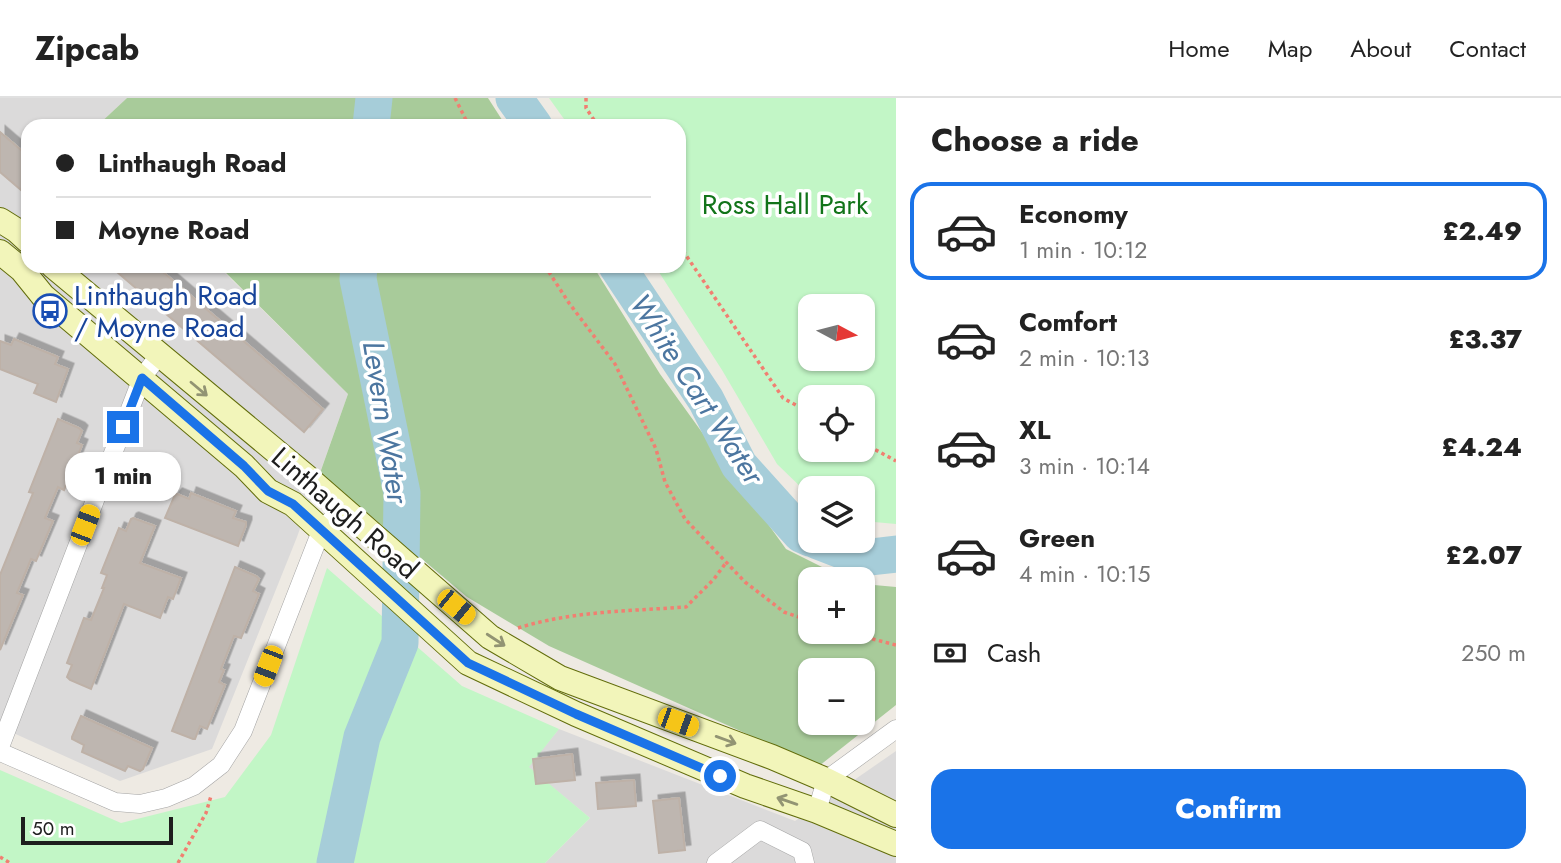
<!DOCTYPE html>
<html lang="en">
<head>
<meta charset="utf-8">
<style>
	:root { --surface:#fff; --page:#f6f6f6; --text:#222; --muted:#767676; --line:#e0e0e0; --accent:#1a73e8 }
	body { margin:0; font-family:Jost,sans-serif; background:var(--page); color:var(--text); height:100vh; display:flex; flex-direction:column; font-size:26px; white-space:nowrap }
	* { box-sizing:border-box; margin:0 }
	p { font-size:23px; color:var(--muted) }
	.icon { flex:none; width:38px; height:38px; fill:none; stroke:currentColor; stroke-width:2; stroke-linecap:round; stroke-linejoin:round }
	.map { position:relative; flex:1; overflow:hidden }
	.panel { display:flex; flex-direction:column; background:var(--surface); width:665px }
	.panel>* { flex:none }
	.guide { position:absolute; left:21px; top:21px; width:665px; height:154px; border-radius:21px; box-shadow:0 2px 5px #0004; display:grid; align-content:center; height:154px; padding:0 35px; background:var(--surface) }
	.needle { width:46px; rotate:97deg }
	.tools { position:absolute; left:798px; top:196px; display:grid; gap:14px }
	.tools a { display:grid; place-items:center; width:77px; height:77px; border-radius:14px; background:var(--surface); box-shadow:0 2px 5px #0004; font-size:35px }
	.scale { position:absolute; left:21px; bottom:18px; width:152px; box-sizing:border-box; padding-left:7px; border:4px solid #1d1d1d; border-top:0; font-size:19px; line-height:24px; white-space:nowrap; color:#1d1d1d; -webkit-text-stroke:5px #fff; paint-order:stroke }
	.end { position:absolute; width:32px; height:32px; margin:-16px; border:9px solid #1a73e8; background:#fff; box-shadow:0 0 0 4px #fff }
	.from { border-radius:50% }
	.bubble { position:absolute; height:49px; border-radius:21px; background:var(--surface); box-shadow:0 2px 5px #0004; font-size:23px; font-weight:800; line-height:49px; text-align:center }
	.car { position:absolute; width:21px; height:42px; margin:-21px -10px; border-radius:9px; box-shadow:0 0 5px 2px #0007; background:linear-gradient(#f5c518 24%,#345 0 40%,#f5c518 0 76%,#345 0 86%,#f5c518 0) }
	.guide b { display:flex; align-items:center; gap:24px; height:66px; font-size:26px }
	.guide b+b { border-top:2px solid var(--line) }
	.guide i { width:18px; height:18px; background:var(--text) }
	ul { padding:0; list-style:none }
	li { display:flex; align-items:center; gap:21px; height:98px; margin:0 14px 10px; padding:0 21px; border:4px solid transparent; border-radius:21px }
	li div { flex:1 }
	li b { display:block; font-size:26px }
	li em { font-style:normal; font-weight:800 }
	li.current { border-color:var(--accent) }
	li>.icon { width:63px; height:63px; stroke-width:1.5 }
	h2 { padding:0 35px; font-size:32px; line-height:84px }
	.pay { display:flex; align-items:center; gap:18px; height:77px; padding:0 35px; font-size:26px }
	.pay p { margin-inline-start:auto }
	.cta { display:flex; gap:14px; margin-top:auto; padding:14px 35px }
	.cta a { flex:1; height:80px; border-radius:21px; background:var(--accent); color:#fff; font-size:28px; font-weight:800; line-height:80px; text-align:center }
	header { display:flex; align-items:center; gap:42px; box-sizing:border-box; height:98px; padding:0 35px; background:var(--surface); border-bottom:2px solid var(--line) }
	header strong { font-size:33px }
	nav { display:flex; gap:38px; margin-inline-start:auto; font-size:24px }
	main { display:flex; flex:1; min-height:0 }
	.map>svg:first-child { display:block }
	.residential { fill:#dbdada }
	.forest { fill:#a8cb9a; fill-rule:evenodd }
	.park { fill:#c2f6c6; fill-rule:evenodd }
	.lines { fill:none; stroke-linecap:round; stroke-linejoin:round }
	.river { stroke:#a6cdd9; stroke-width:37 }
	.building { fill:#beb6b0; stroke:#beb1a7; stroke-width:2; filter:url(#shadow) }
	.street-casing { stroke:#a4a4a4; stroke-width:19 }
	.secondary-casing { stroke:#626d0b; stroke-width:26 }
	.path { stroke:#f17f71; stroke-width:3.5; stroke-dasharray:3.5 3.5; stroke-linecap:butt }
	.street { stroke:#fff; stroke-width:18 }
	.secondary { stroke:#f2f5ba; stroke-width:24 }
	.oneway { stroke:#929473 }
	.route { stroke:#1a73e8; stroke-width:9 }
	.labels { text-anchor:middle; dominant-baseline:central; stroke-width:7; stroke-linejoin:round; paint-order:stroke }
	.park-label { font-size:28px; fill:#12741a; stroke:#fff }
	.transit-label { font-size:28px; fill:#164399; stroke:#fff; text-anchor:start }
	.street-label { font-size:28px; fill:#1d1d1d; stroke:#fff }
	.water-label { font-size:30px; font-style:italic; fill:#4c76a0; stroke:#fff }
</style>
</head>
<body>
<header>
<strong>Zipcab</strong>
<nav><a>Home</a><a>Map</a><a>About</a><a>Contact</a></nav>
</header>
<main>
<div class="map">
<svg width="896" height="765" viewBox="0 0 896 765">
	<defs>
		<filter id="shadow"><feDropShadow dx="5.5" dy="-5.5" stdDeviation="0" flood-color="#0004"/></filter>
	</defs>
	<rect width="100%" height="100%" fill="#eeeae3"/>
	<g class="residential">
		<path d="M0,0H127L97,28H28V168H218L348,296L297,439L212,651L120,683L0,629Z"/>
		<path d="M559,631L795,723L896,653V765H545L590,720L528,669Z"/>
	</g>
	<g class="forest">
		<path d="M127,0H488L506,28H97Z"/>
		<path d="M219,168H593L660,276L786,451L846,481H810V534H863V486L896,489V607L819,668L549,548L467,499L320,375L348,296ZM810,572H863V625H810Z"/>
	</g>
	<g class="park">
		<path d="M549,0H896V426L863,423V390H810V398L777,366L722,272L655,168H679V28H569ZM810,208H863V261H810ZM810,299H863V352H810Z"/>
		<path d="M327,470L462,588L559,631L529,669L590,720L545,765H0V672L121,725L225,699L271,637Z"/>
	</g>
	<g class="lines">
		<g class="river">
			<path d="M514,0L534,28"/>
			<path d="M371,28L374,0"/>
			<path d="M617,168L706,302L739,367L801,436L810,440"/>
			<path d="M818,443L862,460L896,456"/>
			<path d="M335,765L362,639L400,545L402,395L358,181L359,168"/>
		</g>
	</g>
	<g class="building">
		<path d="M0,34L28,58V98L0,74Z"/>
		<path d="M110,168H156L323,311L304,334Z"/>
		<path d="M14,241L58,259L55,266L68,271L56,304L34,295L38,286L0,271V243L11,247Z"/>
		<path d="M58,321L79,330L82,333L77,345L82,347L64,392L58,389L45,420L53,423L36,463L31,461L17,495L23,497L0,552V477L33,395L29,394Z"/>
		<path d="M191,395L236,413L233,420L246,424V427L238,448L165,420L174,399L177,396L189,401Z"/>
		<path d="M133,420L155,428L140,465L181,480L173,501L168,499L160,520L124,506L91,591L70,582L67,579L72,567L67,565L84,520L91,522L104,490H102L107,477L101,475L119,430L126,433L131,421Z"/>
		<path d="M235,469L256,478L259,481L253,493L259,496L241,540L234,538L221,571L224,572L219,584L225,587L207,631L200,628L195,641H193L172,633Z"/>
		<path d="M81,618L152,650L143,671L140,673L128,668L125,673L82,654L84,647L72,641V639Z"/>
		<path d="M572,656L575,682L536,686L533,661Z"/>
		<path d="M634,682L636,708L598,711L596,685Z"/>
		<path d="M679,700L685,752L659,755L653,703Z"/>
	</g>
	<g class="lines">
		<defs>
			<g id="street">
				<path d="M0,649L142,280L159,257"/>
				<path d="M0,654L115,704L140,706L166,700L194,688L221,667L243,633L321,433L341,411"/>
				<path d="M817,713L826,682L896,631"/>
				<path d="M716,765L760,732L802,753L805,765"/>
			</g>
			<g id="secondary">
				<path d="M0,122L16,132L28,143"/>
				<path d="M0,154L22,172L43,198L244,368L268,393L293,406L468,565L576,616L745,688L817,713L896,746"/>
				<path d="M53,168L308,380L490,539L560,580L772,659L826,682L896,717"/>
			</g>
		</defs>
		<use href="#street" class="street-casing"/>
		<use href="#secondary" class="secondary-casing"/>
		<g class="path">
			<path d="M455,0L469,28"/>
			<path d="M586,0V10L598,28"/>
			<path d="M679,147L783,300L810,315"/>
			<path d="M545,168L569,205L615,266L656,351L665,384L685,421L745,484L784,514L810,523"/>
			<path d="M863,345L896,363"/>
			<path d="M518,530C572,513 631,513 686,509L714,481L725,466"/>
			<path d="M845,534L896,547"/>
			<path d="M0,759L10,765"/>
			<path d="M178,765L206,715L211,698"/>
		</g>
		<use href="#street" class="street"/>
		<use href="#secondary" class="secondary"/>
	</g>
	<defs><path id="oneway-shaft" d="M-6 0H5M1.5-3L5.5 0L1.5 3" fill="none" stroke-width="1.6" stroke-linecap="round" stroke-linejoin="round" transform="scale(1.75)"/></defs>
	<g class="oneway">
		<use href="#oneway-shaft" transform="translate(199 291) rotate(40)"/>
		<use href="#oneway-shaft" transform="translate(496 542) rotate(33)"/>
		<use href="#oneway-shaft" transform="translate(726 642) rotate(20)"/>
		<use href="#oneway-shaft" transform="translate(787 703) rotate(-161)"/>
	</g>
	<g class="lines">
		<path class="route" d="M123,329L142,280L244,368L268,393L293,406L468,565L576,616L720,678"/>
	</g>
	<defs>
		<symbol id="bus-ring" viewBox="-11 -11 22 22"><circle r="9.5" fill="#fff" stroke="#1a4fb4" stroke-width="1.5"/><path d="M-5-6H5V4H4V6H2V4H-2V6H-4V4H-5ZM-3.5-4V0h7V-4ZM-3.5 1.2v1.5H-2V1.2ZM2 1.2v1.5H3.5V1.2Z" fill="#1a4fb4"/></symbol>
	</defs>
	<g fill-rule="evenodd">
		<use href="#bus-ring" x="31" y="194" width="38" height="38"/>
	</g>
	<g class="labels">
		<g class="park-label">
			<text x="785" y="106">Ross Hall Park</text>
		</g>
		<g class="transit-label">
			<text x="74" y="197">Linthaugh Road<tspan x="74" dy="32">/ Moyne Road</tspan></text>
		</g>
		<g class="street-label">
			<text transform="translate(345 415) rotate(41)">Linthaugh Road</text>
		</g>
		<g class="water-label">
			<text transform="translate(697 291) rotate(57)">White Cart Water</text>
			<text transform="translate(386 324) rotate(81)">Levern Water</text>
		</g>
	</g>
</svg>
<div class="tools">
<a><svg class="needle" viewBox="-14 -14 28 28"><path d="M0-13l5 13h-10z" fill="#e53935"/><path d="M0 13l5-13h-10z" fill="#767676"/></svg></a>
<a><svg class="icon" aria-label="locate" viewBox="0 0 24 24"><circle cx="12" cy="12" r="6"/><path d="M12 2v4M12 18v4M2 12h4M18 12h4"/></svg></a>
<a><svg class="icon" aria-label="layers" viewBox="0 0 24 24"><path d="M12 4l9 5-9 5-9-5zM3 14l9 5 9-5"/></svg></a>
<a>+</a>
<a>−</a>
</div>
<div class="scale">50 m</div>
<i class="end from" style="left:720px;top:678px"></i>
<i class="end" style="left:123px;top:329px"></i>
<div class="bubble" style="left:65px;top:354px;width:116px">1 min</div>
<i class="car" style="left:85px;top:427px;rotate:21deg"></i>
<i class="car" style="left:456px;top:509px;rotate:129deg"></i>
<i class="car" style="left:268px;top:568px;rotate:201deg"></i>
<i class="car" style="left:678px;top:624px;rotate:110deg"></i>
<div class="guide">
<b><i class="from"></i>Linthaugh Road</b>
<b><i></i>Moyne Road</b>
</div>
</div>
<section class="panel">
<h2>Choose a ride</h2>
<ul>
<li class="current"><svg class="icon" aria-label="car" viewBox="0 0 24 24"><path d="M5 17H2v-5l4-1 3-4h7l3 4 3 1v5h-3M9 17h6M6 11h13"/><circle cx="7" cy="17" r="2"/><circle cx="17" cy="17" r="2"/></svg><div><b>Economy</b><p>1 min · 10:12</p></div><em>£2.49</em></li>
<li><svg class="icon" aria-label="car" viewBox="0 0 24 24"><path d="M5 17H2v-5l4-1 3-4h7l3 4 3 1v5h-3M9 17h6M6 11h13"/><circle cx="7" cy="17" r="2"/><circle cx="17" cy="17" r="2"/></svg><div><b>Comfort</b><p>2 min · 10:13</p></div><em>£3.37</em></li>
<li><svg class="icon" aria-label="car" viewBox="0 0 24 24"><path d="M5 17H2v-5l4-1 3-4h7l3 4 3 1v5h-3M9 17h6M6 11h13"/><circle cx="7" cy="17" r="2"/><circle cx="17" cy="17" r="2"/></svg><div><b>XL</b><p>3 min · 10:14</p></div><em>£4.24</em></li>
<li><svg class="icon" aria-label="car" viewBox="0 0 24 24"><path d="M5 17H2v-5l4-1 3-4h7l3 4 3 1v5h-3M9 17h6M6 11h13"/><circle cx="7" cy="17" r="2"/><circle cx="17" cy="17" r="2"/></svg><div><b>Green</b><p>4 min · 10:15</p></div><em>£2.07</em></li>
</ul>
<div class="pay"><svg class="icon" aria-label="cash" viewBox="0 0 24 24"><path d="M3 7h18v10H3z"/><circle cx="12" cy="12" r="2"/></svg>Cash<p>250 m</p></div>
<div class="cta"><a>Confirm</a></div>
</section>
</main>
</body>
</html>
